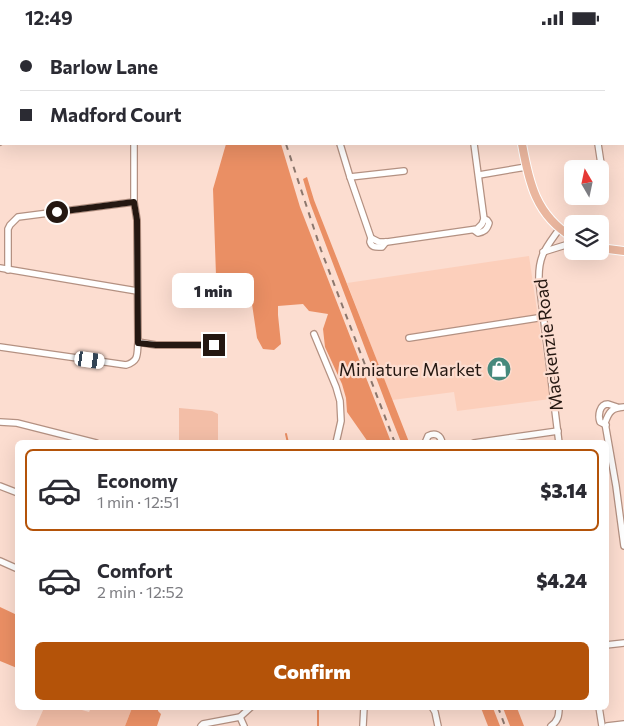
<!DOCTYPE html>
<html lang="en">
<head>
<meta charset="utf-8">
<style>
	:root { --surface:#fff; --page:#f7f7f7; --text:#2b2b33; --muted:#7c7c81; --line:#e1e1e2; --accent:#b45309 }
	body { margin:0; font-family:Commissioner,sans-serif; background:var(--page); color:var(--text); height:100vh; display:flex; flex-direction:column; font-size:19px; white-space:nowrap }
	* { box-sizing:border-box; margin:0 }
	p { font-size:16px; color:var(--muted) }
	.icon { flex:none; width:28px; height:28px; fill:none; stroke:currentColor; stroke-width:2; stroke-linecap:round; stroke-linejoin:round }
	.map { position:relative; flex:1; overflow:hidden }
	.side { position:absolute; left:15px; top:405px; width:594px; height:270px; display:flex; flex-direction:column; background:var(--surface); border-radius:8px; box-shadow:0 5px 20px #0002 }
	.side>* { flex:none }
	.guide { position:absolute; left:0px; top:0px; width:625px; height:110px; box-shadow:0 5px 20px #0002; display:grid; align-content:center; height:110px; padding:0 20px; background:var(--surface) }
	.needle { width:32px; rotate:351deg }
	.fabs { position:absolute; left:564px; top:125px; display:grid; gap:10px }
	.fabs a { display:grid; place-items:center; width:45px; height:45px; border-radius:8px; background:var(--surface); box-shadow:0 5px 20px #0002; font-size:25px }
	.end { position:absolute; width:22px; height:22px; margin:-11px; border:6px solid #241711; background:#fff; box-shadow:0 0 0 2px #fff }
	.from { border-radius:50% }
	.bubble { position:absolute; height:35px; border-radius:8px; background:var(--surface); box-shadow:0 5px 20px #0002; font-size:16px; font-weight:800; line-height:35px; text-align:center }
	.car { position:absolute; width:15px; height:30px; margin:-15px -8px; border-radius:6px; box-shadow:0 0 4px 1px #0007; background:linear-gradient(#fff 24%,#345 0 40%,#fff 0 76%,#345 0 86%,#fff 0) }
	.guide b { display:flex; align-items:center; gap:18px; height:48px; font-size:19px }
	.guide b+b { border-top:1px solid var(--line) }
	.guide i { width:12px; height:12px; background:var(--text) }
	ul { padding:9px 0 0; list-style:none }
	li { display:flex; align-items:center; gap:15px; height:82px; margin:0 10px 8px; padding:0 10px; border:2px solid transparent; border-radius:8px }
	li div { flex:1 }
	li b { display:block; font-size:19px }
	li em { font-style:normal; font-weight:800 }
	li.active { border-color:var(--accent) }
	li>.icon { width:45px; height:45px; stroke-width:1.5 }
	.cta { display:flex; gap:10px; margin-top:auto; padding:10px 20px }
	.cta a { flex:1; height:58px; border-radius:8px; background:var(--accent); color:#fff; font-size:20px; font-weight:800; line-height:58px; text-align:center }
	.status { display:flex; justify-content:space-between; align-items:center; height:35px; padding:0 25px; background:var(--surface); direction:ltr }
	.status svg { height:14px; fill:currentColor }
	.map>svg:first-child { display:block }
	.built { fill:#fccfbb }
	.green { fill:#f3bea7 }
	.forest { fill:#ea8f64 }
	.lines { fill:none; stroke-linecap:round; stroke-linejoin:round }
	.stream { stroke:#e88d62; stroke-width:2 }
	.minor-casing { stroke:#b49182; stroke-width:8 }
	.major-casing { stroke:#fff; stroke-width:10 }
	.minor { stroke:#fff; stroke-width:5.5 }
	.major { stroke:#eab69e; stroke-width:8 }
	.rail { stroke:#8c776d; stroke-width:2; stroke-dasharray:6 6; stroke-linecap:butt }
	.route { stroke:#241711; stroke-width:6 }
	.labels { text-anchor:middle; dominant-baseline:central; stroke-width:4.5; stroke-linejoin:round; paint-order:stroke }
	.street-label { font-size:18px; fill:#241711; stroke:#fcddd0 }
	.poi-label { font-size:18px; fill:#241711; stroke:#fcddd0; text-anchor:end }
</style>
</head>
<body>
<div class="status"><b>12:49</b><svg viewBox="0 0 49 12"><path d="M0 12V9h3v3zM5 12V6h3v6zM10 12V3h3v9zM15 12V0h3v12zM26 1h20v11H26zM47 4h2v5h-2z"/></svg></div>
<div class="map">
<svg width="624" height="691" viewBox="0 0 624 691">
	<rect width="100%" height="100%" fill="#fcddd0"/>
	<path class="built" d="M529,221L550,364L457,376L454,357L392,365L347,248Z"/>
	<g class="green">
		<path d="M179,373L212,376L218,379V407H179Z"/>
		<path d="M44,673H75L89,677L91,673H132L125,691H36Z"/>
	</g>
	<g class="forest">
		<path d="M226,109H281L300,172L391,407H368L347,377L346,363L342,349L325,312L323,294L328,279L309,276L303,269L278,271V280L281,309L274,315L263,314L257,303L252,269H217L213,154Z"/>
		<path d="M307,142L314,165L409,407H401L391,382L310,168L303,144Z"/>
		<path d="M0,572L17,580V633L0,626Z"/>
		<path d="M132,673H158V676L161,679L157,691H125Z"/>
		<path d="M481,673H493L500,691H488Z"/>
		<path d="M503,673H517L524,691H510Z"/>
	</g>
	<g class="lines">
		<g class="stream">
			<path d="M286,399L288,408"/>
			<path d="M318,672V691"/>
		</g>
		<defs>
			<g id="minor">
				<path d="M310,0V1"/>
				<path d="M459,0V1"/>
				<path d="M367,1L376,0"/>
				<path d="M0,30H1"/>
				<path d="M0,107L1,106"/>
				<path d="M340,109L350,142L371,203L379,207H387L477,194L482,189L484,184L474,109"/>
				<path d="M598,109L603,142"/>
				<path d="M479,140L526,132"/>
				<path d="M350,142L404,136"/>
				<path d="M474,195L478,198C484,197 487,195 489,188L487,185L484,184"/>
				<path d="M371,203L370,207C372,213 376,212 382,212L386,207"/>
				<path d="M543,217L572,208"/>
				<path d="M0,233L137,256"/>
				<path d="M8,235V194L10,190L18,182L134,167"/>
				<path d="M314,299L336,352L340,366L341,386L336,408"/>
				<path d="M409,303L544,282"/>
				<path d="M138,307L156,310H214"/>
				<path d="M0,312L126,330C139,326 137,320 138,307L137,185L134,167V109"/>
				<path d="M624,372C612,373 609,376 605,388L616,451L624,511"/>
				<path d="M0,387L17,388L96,408"/>
				<path d="M606,390L600,387C598,381 599,369 608,369C611,370 614,371 617,372"/>
				<path d="M425,408L428,401C435,397 441,400 442,408"/>
				<path d="M474,408L558,396"/>
				<path d="M559,408L539,246C538,220 546,213 560,193"/>
				<path d="M0,451L18,458"/>
				<path d="M0,526L18,534"/>
				<path d="M606,610L624,608"/>
				<path d="M432,672L435,677L438,691"/>
				<path d="M599,672L602,691"/>
				<path d="M240,682L244,691"/>
				<path d="M201,691L203,689L240,682L251,672"/>
				<path d="M363,691L364,672"/>
				<path d="M551,691C558,686 559,681 559,672"/>
				<path d="M607,691L624,689"/>
			</g>
			<g id="major">
				<path d="M506,0V1"/>
				<path d="M522,109C529,148 536,180 572,202"/>
				<path d="M600,213L624,216"/>
			</g>
		</defs>
		<use href="#minor" class="minor-casing"/>
		<use href="#major" class="major-casing"/>
		<use href="#minor" class="minor"/>
		<use href="#major" class="major"/>
		<g class="rail">
			<path d="M258,0V1"/>
			<path d="M286,109L321,215L395,408"/>
			<path d="M498,672L505,691"/>
		</g>
	</g>
	<g class="lines">
		<path class="route" d="M57,177L134,167L137,185L138,308L156,310H214"/>
	</g>
	<defs>
		<symbol id="shop-disc" viewBox="-11 -11 22 22"><circle r="9.5" fill="#45897c" stroke="#fcddd0"/><path d="M-5-2.5h2.3a2.7 3.5 0 0 1 5.4 0H5L5.5 6h-11ZM-1.5-2.5h3a1.5 2.3 0 0 0-3 0Z" fill="#fff"/></symbol>
	</defs>
	<g fill-rule="evenodd">
		<use href="#shop-disc" x="485" y="320" width="28" height="28"/>
	</g>
	<g class="labels">
		<g class="street-label">
			<text transform="translate(548 310) rotate(-97)">Mackenzie Road</text>
		</g>
		<g class="poi-label">
			<text x="482" y="334">Miniature Market</text>
		</g>
	</g>
</svg>
<div class="fabs">
<a><svg class="needle" viewBox="-14 -14 28 28"><path d="M0-13l5 13h-10z" fill="#e53935"/><path d="M0 13l5-13h-10z" fill="#7c7c81"/></svg></a>
<a><svg class="icon" aria-label="layers" viewBox="0 0 24 24"><path d="M12 4l9 5-9 5-9-5zM3 14l9 5 9-5"/></svg></a>
</div>
<i class="end from" style="left:57px;top:177px"></i>
<i class="end" style="left:214px;top:310px"></i>
<div class="bubble" style="left:172px;top:238px;width:82px">1 min</div>
<i class="car" style="left:90px;top:325px;rotate:98deg"></i>
<div class="guide">
<b><i class="from"></i>Barlow Lane</b>
<b><i></i>Madford Court</b>
</div>
<section class="side">
<ul>
<li class="active"><svg class="icon" aria-label="car" viewBox="0 0 24 24"><path d="M5 17H2v-5l4-1 3-4h7l3 4 3 1v5h-3M9 17h6M6 11h13"/><circle cx="7" cy="17" r="2"/><circle cx="17" cy="17" r="2"/></svg><div><b>Economy</b><p>1 min · 12:51</p></div><em>$3.14</em></li>
<li><svg class="icon" aria-label="car" viewBox="0 0 24 24"><path d="M5 17H2v-5l4-1 3-4h7l3 4 3 1v5h-3M9 17h6M6 11h13"/><circle cx="7" cy="17" r="2"/><circle cx="17" cy="17" r="2"/></svg><div><b>Comfort</b><p>2 min · 12:52</p></div><em>$4.24</em></li>
</ul>
<div class="cta"><a>Confirm</a></div>
</section>
</div>
</body>
</html>
